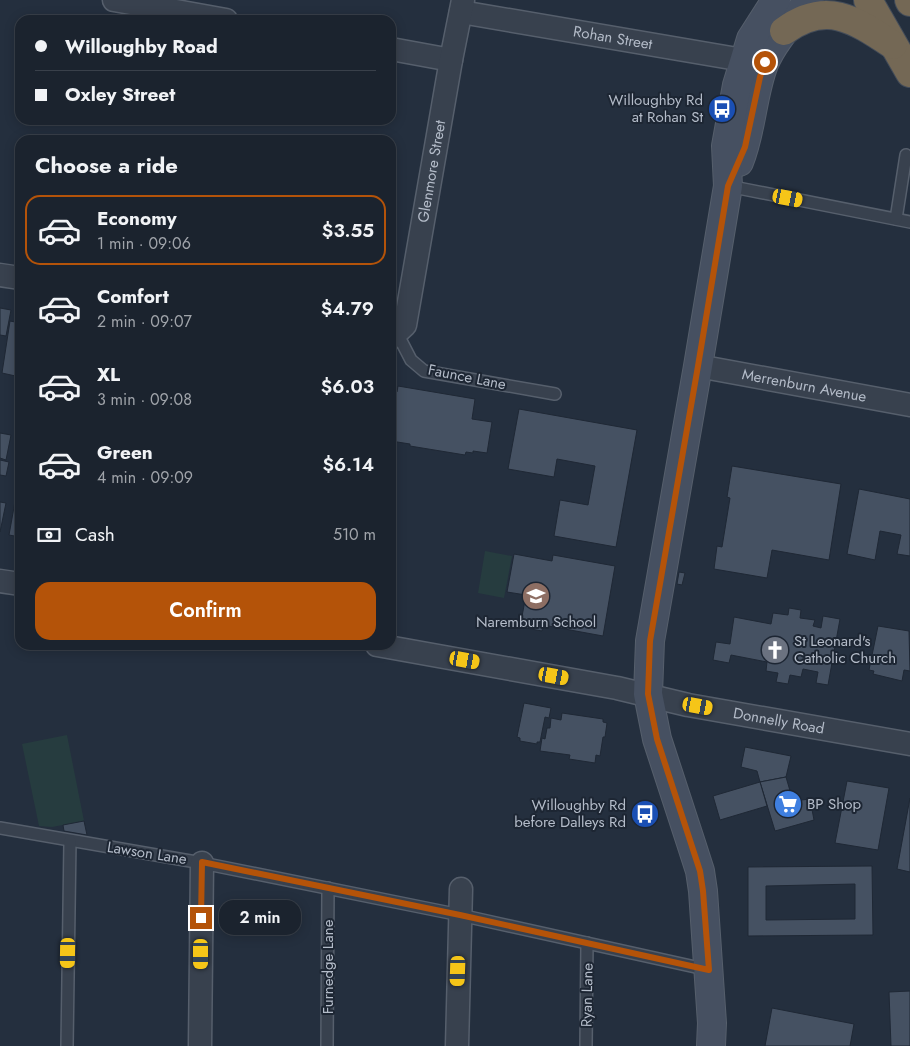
<!DOCTYPE html>
<html lang="en">
<head>
<meta charset="utf-8">
<style>
	:root { --surface:#1b232e; --page:#242b36; --text:#f1f3f6; --muted:#a0a4aa; --line:#39404a; --accent:#b45309 }
	body { margin:0; font-family:Jost,sans-serif; background:var(--page); color:var(--text); height:100vh; display:flex; flex-direction:column; font-size:19px; white-space:nowrap }
	* { box-sizing:border-box; margin:0 }
	p { font-size:16px; color:var(--muted) }
	.icon { flex:none; width:28px; height:28px; fill:none; stroke:currentColor; stroke-width:2; stroke-linecap:round; stroke-linejoin:round }
	.map { position:relative; flex:1; overflow:hidden }
	.sheet { position:absolute; left:15px; top:135px; width:381px; height:515px; display:flex; flex-direction:column; background:var(--surface); border-radius:15px; box-shadow:0 2px 12px #0003,0 0 0 1px var(--line) }
	.sheet>* { flex:none }
	.guide { position:absolute; left:15px; top:15px; width:381px; height:110px; border-radius:15px; box-shadow:0 2px 12px #0003,0 0 0 1px var(--line); display:grid; align-content:center; height:110px; padding:0 20px; background:var(--surface) }
	.end { position:absolute; width:22px; height:22px; margin:-11px; border:6px solid #b45309; background:#fff; box-shadow:0 0 0 2px #fff }
	.from { border-radius:50% }
	.bubble { position:absolute; height:35px; border-radius:15px; background:var(--surface); box-shadow:0 2px 12px #0003,0 0 0 1px var(--line); font-size:16px; font-weight:600; line-height:35px; text-align:center }
	.car { position:absolute; width:15px; height:30px; margin:-15px -8px; border-radius:6px; box-shadow:0 0 4px 1px #0007; background:linear-gradient(#f5c518 24%,#345 0 40%,#f5c518 0 76%,#345 0 86%,#f5c518 0) }
	.guide b { display:flex; align-items:center; gap:18px; height:48px; font-size:19px }
	.guide b+b { border-top:1px solid var(--line) }
	.guide i { width:12px; height:12px; background:var(--text) }
	ul { padding:0; list-style:none }
	li { display:flex; align-items:center; gap:15px; height:70px; margin:0 10px 8px; padding:0 10px; border:2px solid transparent; border-radius:15px }
	li div { flex:1 }
	li b { display:block; font-size:19px }
	li em { font-style:normal; font-weight:600 }
	li.on { border-color:var(--accent) }
	li>.icon { width:45px; height:45px; stroke-width:1.5 }
	h2 { padding:0 20px; font-size:22px; line-height:60px }
	.pay { display:flex; align-items:center; gap:12px; height:55px; padding:0 20px; font-size:19px }
	.pay p { margin-inline-start:auto }
	.primary-button { display:flex; gap:10px; margin-top:auto; padding:10px 20px }
	.primary-button a { flex:1; height:58px; border-radius:15px; background:var(--accent); color:#fff; font-size:20px; font-weight:600; line-height:58px; text-align:center }
	.map>svg:first-child { display:block }
	.green { fill:#263c3f }
	.building { fill:#455162; stroke:#1f2835; fill-rule:evenodd }
	.lines { fill:none; stroke-linecap:round; stroke-linejoin:round }
	.service-casing { stroke:#565f6c; stroke-width:14 }
	.minor-casing { stroke:#565f6c; stroke-width:25 }
	.secondary-casing { stroke:#565f6c; stroke-width:30 }
	.motorway-casing { stroke:#434c59; stroke-width:30 }
	.service { stroke:#38414e; stroke-width:11 }
	.minor { stroke:#38414e; stroke-width:22 }
	.secondary { stroke:#465061; stroke-width:28 }
	.motorway { stroke:#746855; stroke-width:28 }
	.route { stroke:#b45309; stroke-width:6 }
	.labels { text-anchor:middle; dominant-baseline:central; stroke-width:4; stroke-linejoin:round; paint-order:stroke }
	.street-label { font-size:15px; fill:#b4bcc9; stroke:#1d2633 }
	.poi-label { font-size:15px; fill:#b4bcc9; stroke:#1d2633; text-anchor:end }
</style>
</head>
<body>
<div class="map">
<svg width="910" height="1046" viewBox="0 0 910 1046">
	<rect width="100%" height="100%" fill="#242f3e"/>
	<g class="green">
		<path d="M485,551L512,556L504,598L478,593Z"/>
		<path d="M67,735L84,821L52,827L39,826L22,744Z"/>
	</g>
	<g class="building">
		<path d="M0,308L11,310L6,336L0,335Z"/>
		<path d="M10,321L20,323V377L2,373Z"/>
		<path d="M398,386L475,399L472,419L492,422L487,453L473,451V453L466,452L465,455L410,446V444L391,441L394,413L391,412V391L397,392Z"/>
		<path d="M519,409L637,430L616,547L554,536L560,500L588,505L595,466L557,459L554,477L508,469Z"/>
		<path d="M0,433L11,435L6,460L0,458Z"/>
		<path d="M0,460L9,462L6,476L0,475Z"/>
		<path d="M732,466L841,484L829,560L772,550L767,578L714,569L717,546L722,547L730,498L727,497Z"/>
		<path d="M18,485H20V537L9,535Z"/>
		<path d="M859,489L910,499V556L897,554L901,535L880,531L875,560L847,554Z"/>
		<path d="M0,502L6,503L0,532Z"/>
		<path d="M514,554L552,561L553,555L615,566L603,636L543,625L542,631L520,627L526,595L507,592Z"/>
		<path d="M679,572L685,573L682,585L677,584Z"/>
		<path d="M789,608L801,610L800,618L815,620L813,626L821,628L823,616L840,619L828,685L816,683L818,672L803,669L801,677L790,675L788,684L776,682L778,673L766,671L767,662L731,655L729,663L713,660L716,642L730,644L734,617L771,624L773,613L788,615Z"/>
		<path d="M878,626L909,631L910,671L904,670L902,681L873,674L874,671L869,670Z"/>
		<path d="M524,703L551,708L549,718L545,717L540,742H537V744L520,741V738L517,737Z"/>
		<path d="M562,713L603,719V722L607,723L605,737H603L600,756L596,755L595,763L569,759L570,755L540,751L542,738L545,739L547,728H550L551,718L561,720Z"/>
		<path d="M745,747L791,756L786,777L760,782L757,771L741,767Z"/>
		<path d="M786,777L793,801L810,799L814,820L775,831L760,782Z"/>
		<path d="M847,781L889,788L878,850L835,843Z"/>
		<path d="M760,782L767,806L720,820L713,796Z"/>
		<path d="M910,798V872L897,869Z"/>
		<path d="M84,821L87,835L64,831L63,825Z"/>
		<path d="M872,866L873,935L748,936V867ZM855,884V919L766,920V886Z"/>
		<path d="M910,991V1046H891L889,992Z"/>
		<path d="M772,1008L854,1024L850,1046H765Z"/>
	</g>
	<g class="lines">
		<defs>
			<g id="service">
				<path d="M728,186L910,222"/>
				<path d="M896,219L906,155"/>
				<path d="M397,333L411,360L424,371L555,394"/>
				<path d="M0,828L202,863L460,915L709,970"/>
				<path d="M67,1046L70,841"/>
				<path d="M327,1046L328,888"/>
				<path d="M586,1046L587,943"/>
			</g>
			<g id="minor">
				<path d="M114,0L226,20"/>
				<path id="s1" d="M461,12L743,60"/>
				<path d="M391,49L451,60"/>
				<path d="M0,275L20,278"/>
				<path id="s2" d="M391,338L405,325L451,60L463,0"/>
				<path id="s3" d="M698,366L910,405"/>
				<path d="M0,581L20,584"/>
				<path id="s4" d="M377,645L617,688L688,705L910,744"/>
				<path d="M200,1046L202,863"/>
				<path d="M457,1046L461,889"/>
			</g>
			<g id="secondary">
				<path d="M739,162C752,130 752,95 764,64C774,40 794,20 809,0"/>
				<path d="M711,1046L712,1023L703,891L700,871L691,843L657,739L648,694L650,641L698,366L728,186L726,146L737,85L751,39L776,0"/>
			</g>
			<g id="motorway">
				<path d="M868,0L910,73"/>
				<path d="M909,0L910,2"/>
				<path d="M784,31C826,0 854,19 893,45"/>
			</g>
		</defs>
		<use href="#service" class="service-casing"/>
		<use href="#minor" class="minor-casing"/>
		<use href="#secondary" class="secondary-casing"/>
		<use href="#motorway" class="motorway-casing"/>
		<use href="#service" class="service"/>
		<use href="#minor" class="minor"/>
		<use href="#secondary" class="secondary"/>
		<use href="#motorway" class="motorway"/>
	</g>
	<g class="lines">
		<path class="route" d="M201,918L202,862L460,915L709,970L703,891L700,871L657,739L648,694L650,641L698,366L728,186L745,147L760,77L765,62"/>
	</g>
	<defs>
		<symbol id="bus-disc" viewBox="-11 -11 22 22"><circle r="9.5" fill="#1a4fb4" stroke="#1d2633"/><path d="M-5-6H5V4H4V6H2V4H-2V6H-4V4H-5ZM-3.5-4V0h7V-4ZM-3.5 1.2v1.5H-2V1.2ZM2 1.2v1.5H3.5V1.2Z" fill="#fff"/></symbol>
		<symbol id="school-disc" viewBox="-11 -11 22 22"><circle r="9.5" fill="#8d6e63" stroke="#1d2633"/><path d="M0-5L7-2L0 1L-7-2ZM-4 1L0 2.5L4 1V4Q0 6-4 4Z" fill="#fff"/></symbol>
		<symbol id="church-disc" viewBox="-11 -11 22 22"><circle r="9.5" fill="#6b7280" stroke="#1d2633"/><path d="M-1.2-6h2.4v3.5h3.3v2.4h-3.3V6h-2.4V-.1h-3.3v-2.4h3.3Z" fill="#fff"/></symbol>
		<symbol id="supermarket-disc" viewBox="-11 -11 22 22"><circle r="9.5" fill="#3f7fe0" stroke="#1d2633"/><path d="M-6-5.5h2.5l.6 2H6L4.5 2H-2.5L-4.4-4H-6ZM-1.5 3.2a1.3 1.3 0 1 0 .1 0ZM3 3.2a1.3 1.3 0 1 0 .1 0Z" fill="#fff"/></symbol>
	</defs>
	<g fill-rule="evenodd">
		<use href="#bus-disc" x="706" y="93" width="32" height="32"/>
		<use href="#school-disc" x="520" y="580" width="32" height="32"/>
		<use href="#church-disc" x="759" y="634" width="32" height="32"/>
		<use href="#supermarket-disc" x="772" y="788" width="32" height="32"/>
		<use href="#bus-disc" x="629" y="798" width="32" height="32"/>
	</g>
	<g class="labels">
		<g class="street-label">
			<text stroke="none"><textPath href="#s1" startOffset="154">Rohan Street</textPath></text>
			<text stroke="none"><textPath href="#s2" startOffset="175">Glenmore Street</textPath></text>
			<text transform="translate(467 377) rotate(11)">Faunce Lane</text>
			<text stroke="none"><textPath href="#s3" startOffset="108">Merrenburn Avenue</textPath></text>
			<text stroke="none"><textPath href="#s4" startOffset="409">Donnelly Road</textPath></text>
			<text transform="translate(147 853) rotate(9)">Lawson Lane</text>
			<text transform="translate(328 967) rotate(-90)">Furnedge Lane</text>
			<text transform="translate(587 995) rotate(-89)">Ryan Lane</text>
		</g>
		<g class="poi-label">
			<text x="703" y="100">Willoughby Rd<tspan x="703" dy="17">at Rohan St</tspan></text>
			<text x="536" y="622" text-anchor="middle">Naremburn School</text>
			<text x="794" y="641" text-anchor="start">St Leonard's<tspan x="794" dy="17">Catholic Church</tspan></text>
			<text x="807" y="804" text-anchor="start">BP Shop</text>
			<text x="626" y="805">Willoughby Rd<tspan x="626" dy="17">before Dalleys Rd</tspan></text>
		</g>
	</g>
</svg>
<i class="end from" style="left:765px;top:62px"></i>
<i class="end" style="left:201px;top:918px"></i>
<div class="bubble" style="left:219px;top:900px;width:82px">2 min</div>
<i class="car" style="left:788px;top:198px;rotate:101deg"></i>
<i class="car" style="left:465px;top:660px;rotate:100deg"></i>
<i class="car" style="left:554px;top:676px;rotate:100deg"></i>
<i class="car" style="left:698px;top:706px;rotate:100deg"></i>
<i class="car" style="left:68px;top:953px;rotate:181deg"></i>
<i class="car" style="left:201px;top:954px;rotate:180deg"></i>
<i class="car" style="left:458px;top:971px;rotate:182deg"></i>
<div class="guide">
<b><i class="from"></i>Willoughby Road</b>
<b><i></i>Oxley Street</b>
</div>
<section class="sheet">
<h2>Choose a ride</h2>
<ul>
<li class="on"><svg class="icon" aria-label="car" viewBox="0 0 24 24"><path d="M5 17H2v-5l4-1 3-4h7l3 4 3 1v5h-3M9 17h6M6 11h13"/><circle cx="7" cy="17" r="2"/><circle cx="17" cy="17" r="2"/></svg><div><b>Economy</b><p>1 min · 09:06</p></div><em>$3.55</em></li>
<li><svg class="icon" aria-label="car" viewBox="0 0 24 24"><path d="M5 17H2v-5l4-1 3-4h7l3 4 3 1v5h-3M9 17h6M6 11h13"/><circle cx="7" cy="17" r="2"/><circle cx="17" cy="17" r="2"/></svg><div><b>Comfort</b><p>2 min · 09:07</p></div><em>$4.79</em></li>
<li><svg class="icon" aria-label="car" viewBox="0 0 24 24"><path d="M5 17H2v-5l4-1 3-4h7l3 4 3 1v5h-3M9 17h6M6 11h13"/><circle cx="7" cy="17" r="2"/><circle cx="17" cy="17" r="2"/></svg><div><b>XL</b><p>3 min · 09:08</p></div><em>$6.03</em></li>
<li><svg class="icon" aria-label="car" viewBox="0 0 24 24"><path d="M5 17H2v-5l4-1 3-4h7l3 4 3 1v5h-3M9 17h6M6 11h13"/><circle cx="7" cy="17" r="2"/><circle cx="17" cy="17" r="2"/></svg><div><b>Green</b><p>4 min · 09:09</p></div><em>$6.14</em></li>
</ul>
<div class="pay"><svg class="icon" aria-label="cash" viewBox="0 0 24 24"><path d="M3 7h18v10H3z"/><circle cx="12" cy="12" r="2"/></svg>Cash<p>510 m</p></div>
<div class="primary-button"><a>Confirm</a></div>
</section>
</div>
</body>
</html>
